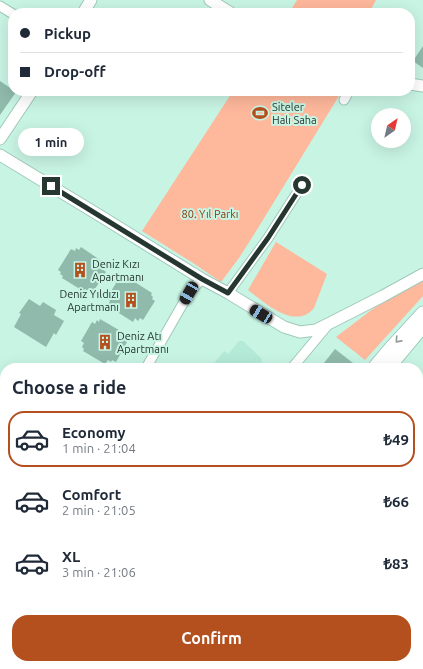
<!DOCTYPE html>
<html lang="en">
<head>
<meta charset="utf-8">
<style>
	:root { --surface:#fff; --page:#f6f6f7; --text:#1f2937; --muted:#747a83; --line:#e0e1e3; --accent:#b44f1e }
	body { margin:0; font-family:Ubuntu,sans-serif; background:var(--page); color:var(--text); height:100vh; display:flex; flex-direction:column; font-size:15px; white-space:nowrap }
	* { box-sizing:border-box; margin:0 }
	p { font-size:13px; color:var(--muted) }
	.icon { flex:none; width:22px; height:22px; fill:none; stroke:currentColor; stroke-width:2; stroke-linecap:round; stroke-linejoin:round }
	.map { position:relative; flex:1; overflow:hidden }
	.side { position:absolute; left:0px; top:363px; width:423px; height:306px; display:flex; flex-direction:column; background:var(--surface); border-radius:16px 16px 0 0; box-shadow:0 4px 16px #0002 }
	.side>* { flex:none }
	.hud { position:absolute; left:8px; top:8px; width:407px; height:88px; border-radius:16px; box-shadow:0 4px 16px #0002; display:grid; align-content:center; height:88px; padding:0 12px; background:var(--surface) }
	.needle { width:26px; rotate:34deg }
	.fabs { position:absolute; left:371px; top:108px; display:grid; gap:8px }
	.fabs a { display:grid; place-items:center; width:40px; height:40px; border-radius:50%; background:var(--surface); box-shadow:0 4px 16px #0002; font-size:20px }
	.end { position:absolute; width:18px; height:18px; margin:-9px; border:5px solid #263731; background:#fff; box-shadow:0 0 0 2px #fff }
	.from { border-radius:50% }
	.bubble { position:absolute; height:28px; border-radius:14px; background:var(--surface); box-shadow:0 4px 16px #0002; font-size:13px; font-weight:700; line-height:28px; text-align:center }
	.car { position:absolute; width:12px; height:24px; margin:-12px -6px; border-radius:5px; box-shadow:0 0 3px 1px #0007; background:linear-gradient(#222 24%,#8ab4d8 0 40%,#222 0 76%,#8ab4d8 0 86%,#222 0) }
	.hud b { display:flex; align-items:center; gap:14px; height:38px; font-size:15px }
	.hud b+b { border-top:1px solid var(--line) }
	.hud i { width:10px; height:10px; background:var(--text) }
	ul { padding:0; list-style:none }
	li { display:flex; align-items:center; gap:12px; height:56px; margin:0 8px 6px; padding:0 4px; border:2px solid transparent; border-radius:16px }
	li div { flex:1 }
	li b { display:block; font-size:15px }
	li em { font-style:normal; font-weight:700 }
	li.selected { border-color:var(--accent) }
	li>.icon { width:36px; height:36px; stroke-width:1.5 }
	h2 { padding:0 12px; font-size:18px; line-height:48px }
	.cta { display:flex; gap:8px; margin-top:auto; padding:8px 12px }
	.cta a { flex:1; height:46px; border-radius:16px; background:var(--accent); color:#fff; font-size:16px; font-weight:700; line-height:46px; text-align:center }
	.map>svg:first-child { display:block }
	.built { fill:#b5ead8 }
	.green { fill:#feb89b }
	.building { fill:#90baac }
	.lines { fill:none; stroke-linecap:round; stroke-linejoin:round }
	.minor-casing { stroke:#9fc9bb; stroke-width:11 }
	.tertiary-casing { stroke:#9fc9bb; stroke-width:13 }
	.secondary-casing { stroke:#9fc9bb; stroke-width:15 }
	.minor { stroke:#fff; stroke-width:9 }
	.tertiary { stroke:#fff; stroke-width:11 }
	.secondary { stroke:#fff; stroke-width:13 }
	.oneway { stroke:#929b98 }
	.route { stroke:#263731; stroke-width:5 }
	.labels { text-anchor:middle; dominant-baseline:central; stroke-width:4; stroke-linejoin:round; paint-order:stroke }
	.poi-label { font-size:11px; fill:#263731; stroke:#c8f4e4; text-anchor:start }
	.park-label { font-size:11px; fill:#88370b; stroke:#c8f4e4 }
</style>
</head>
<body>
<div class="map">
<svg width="423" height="669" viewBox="0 0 423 669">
	<rect width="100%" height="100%" fill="#c8f4e4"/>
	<path class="built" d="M239,341H243L261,358L262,364L259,368H212L211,367L224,351L228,354Z"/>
	<g class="green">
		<path d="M297,0H376L369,13H289Z"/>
		<path d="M233,91H342L258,228L239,258L221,282L193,263L142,231Z"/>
		<path d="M276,242L327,274L314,308C295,331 264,302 248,290Z"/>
		<path d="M423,278V296L365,360L336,337L386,299Z"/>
		<path d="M5,645V664H75L80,669H0V648Z"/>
		<path d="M99,664H152L151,669H103Z"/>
		<path d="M184,664H288L285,669H183Z"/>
	</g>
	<g class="building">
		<path d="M423,46V68L413,61Z"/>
		<path d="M0,81L13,90V91L16,92L0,115Z"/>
		<path d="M81,247L103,262L101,265L103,267L102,269L106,272L93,292L90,289L88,291L85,289L83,291L62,278L63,276L60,274L61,272L58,270L71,249L75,251L76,248L79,250Z"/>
		<path d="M119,278L123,281L125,279L129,281L130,279L152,293L151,295L153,297L152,299L155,301L143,320L140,318L138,321L135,318L133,322L111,308L112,305L109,303L110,301L107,298Z"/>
		<path d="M29,299L40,306L43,302L56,310L54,315L64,321L56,335L54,333L46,347L14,327L21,314L19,313Z"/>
		<path d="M100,319L124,333L123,335L126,338L124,340L127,342L116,362L112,360L111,362L108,360L105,364L83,351L84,349L82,347L84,343L81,341L92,322L95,324L97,320L99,322Z"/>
		<path d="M335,349L353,363L349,368H320Z"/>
	</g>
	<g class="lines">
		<defs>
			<g id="minor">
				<path d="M0,6L13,14"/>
				<path d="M344,100L349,91"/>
				<path d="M228,293L268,238L302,185"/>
				<path d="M146,368L189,293L202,279"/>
				<path d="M292,368L327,326"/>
				<path d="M418,468L423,464"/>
				<path d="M0,478L5,472"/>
				<path d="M0,543L5,542"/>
				<path d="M0,558L5,564"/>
				<path d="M0,632L5,630"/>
				<path d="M418,657L423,655"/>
				<path d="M91,664L96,669"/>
				<path d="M391,669L399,664"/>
			</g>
			<g id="tertiary">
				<path d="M210,0L231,13"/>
				<path d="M83,13L91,0"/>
				<path d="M410,84L423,86"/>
				<path d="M0,139L32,91"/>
				<path d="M0,155L102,217L202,279L228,293L284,327L300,332L316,330L328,324L383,296L423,274"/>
				<path d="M418,408L423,419"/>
			</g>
			<g id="secondary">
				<path d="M374,368L390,349L423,313"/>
				<path d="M388,368L423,326"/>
				<path d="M162,669L163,664"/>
				<path d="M173,669L174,664"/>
			</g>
		</defs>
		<use href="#minor" class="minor-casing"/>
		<use href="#tertiary" class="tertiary-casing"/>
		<use href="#secondary" class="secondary-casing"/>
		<use href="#minor" class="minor"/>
		<use href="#tertiary" class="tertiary"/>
		<use href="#secondary" class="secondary"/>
	</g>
	<defs><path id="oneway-chevron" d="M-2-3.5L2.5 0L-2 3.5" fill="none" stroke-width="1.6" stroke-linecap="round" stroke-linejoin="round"/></defs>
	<use class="oneway" href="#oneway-chevron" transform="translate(398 340) rotate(132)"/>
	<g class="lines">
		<path class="route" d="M51,186L202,279L228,293L268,238L302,185"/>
	</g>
	<defs>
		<symbol id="stadium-bare" viewBox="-9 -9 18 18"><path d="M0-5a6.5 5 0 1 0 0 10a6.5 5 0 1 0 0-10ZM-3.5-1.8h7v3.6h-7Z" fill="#b44f1e" stroke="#c8f4e4" stroke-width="2.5" paint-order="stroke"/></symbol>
		<symbol id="building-bare" viewBox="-9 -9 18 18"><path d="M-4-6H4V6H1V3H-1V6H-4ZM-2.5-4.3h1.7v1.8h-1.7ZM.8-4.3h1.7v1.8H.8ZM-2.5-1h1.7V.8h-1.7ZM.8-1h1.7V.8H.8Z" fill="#b44f1e" stroke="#c8f4e4" stroke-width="2.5" paint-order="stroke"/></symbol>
	</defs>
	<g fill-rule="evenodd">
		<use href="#stadium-bare" x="249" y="102" width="22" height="22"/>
		<use href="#building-bare" x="69" y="259" width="22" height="22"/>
		<use href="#building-bare" x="120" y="289" width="22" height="22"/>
		<use href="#building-bare" x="94" y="331" width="22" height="22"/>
	</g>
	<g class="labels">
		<g class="poi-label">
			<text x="272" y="107">Siteler<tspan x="272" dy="13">Halı Saha</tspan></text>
			<text x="92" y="264">Deniz Kızı<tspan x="92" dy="13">Apartmanı</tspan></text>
			<text x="119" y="294" text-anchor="end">Deniz Yıldızı<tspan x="119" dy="13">Apartmanı</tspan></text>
			<text x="117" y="336">Deniz Atı<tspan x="117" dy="13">Apartmanı</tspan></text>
		</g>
		<g class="park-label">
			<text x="210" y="214">80. Yıl Parkı</text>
		</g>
	</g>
</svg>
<div class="fabs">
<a><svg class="needle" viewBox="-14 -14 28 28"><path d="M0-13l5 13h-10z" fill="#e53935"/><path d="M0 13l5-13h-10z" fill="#747a83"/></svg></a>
</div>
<i class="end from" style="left:302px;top:185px"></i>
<i class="end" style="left:51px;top:186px"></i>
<div class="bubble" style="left:18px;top:128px;width:66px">1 min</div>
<i class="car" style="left:189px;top:293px;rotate:210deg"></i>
<i class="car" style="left:261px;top:314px;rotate:301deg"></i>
<div class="hud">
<b><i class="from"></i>Pickup</b>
<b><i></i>Drop-off</b>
</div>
<section class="side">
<h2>Choose a ride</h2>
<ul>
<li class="selected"><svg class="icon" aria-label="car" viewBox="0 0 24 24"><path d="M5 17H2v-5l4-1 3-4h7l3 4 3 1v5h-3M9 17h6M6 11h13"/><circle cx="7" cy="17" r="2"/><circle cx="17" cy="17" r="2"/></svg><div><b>Economy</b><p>1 min · 21:04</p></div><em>₺49</em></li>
<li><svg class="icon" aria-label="car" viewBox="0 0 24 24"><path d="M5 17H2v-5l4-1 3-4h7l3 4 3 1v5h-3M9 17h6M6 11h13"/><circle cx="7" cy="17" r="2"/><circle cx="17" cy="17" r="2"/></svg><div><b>Comfort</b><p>2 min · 21:05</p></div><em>₺66</em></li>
<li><svg class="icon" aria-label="car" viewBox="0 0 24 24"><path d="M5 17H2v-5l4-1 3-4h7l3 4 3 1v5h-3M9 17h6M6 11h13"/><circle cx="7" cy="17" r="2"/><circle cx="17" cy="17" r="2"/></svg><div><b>XL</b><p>3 min · 21:06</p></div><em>₺83</em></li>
</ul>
<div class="cta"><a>Confirm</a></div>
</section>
</div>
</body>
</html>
